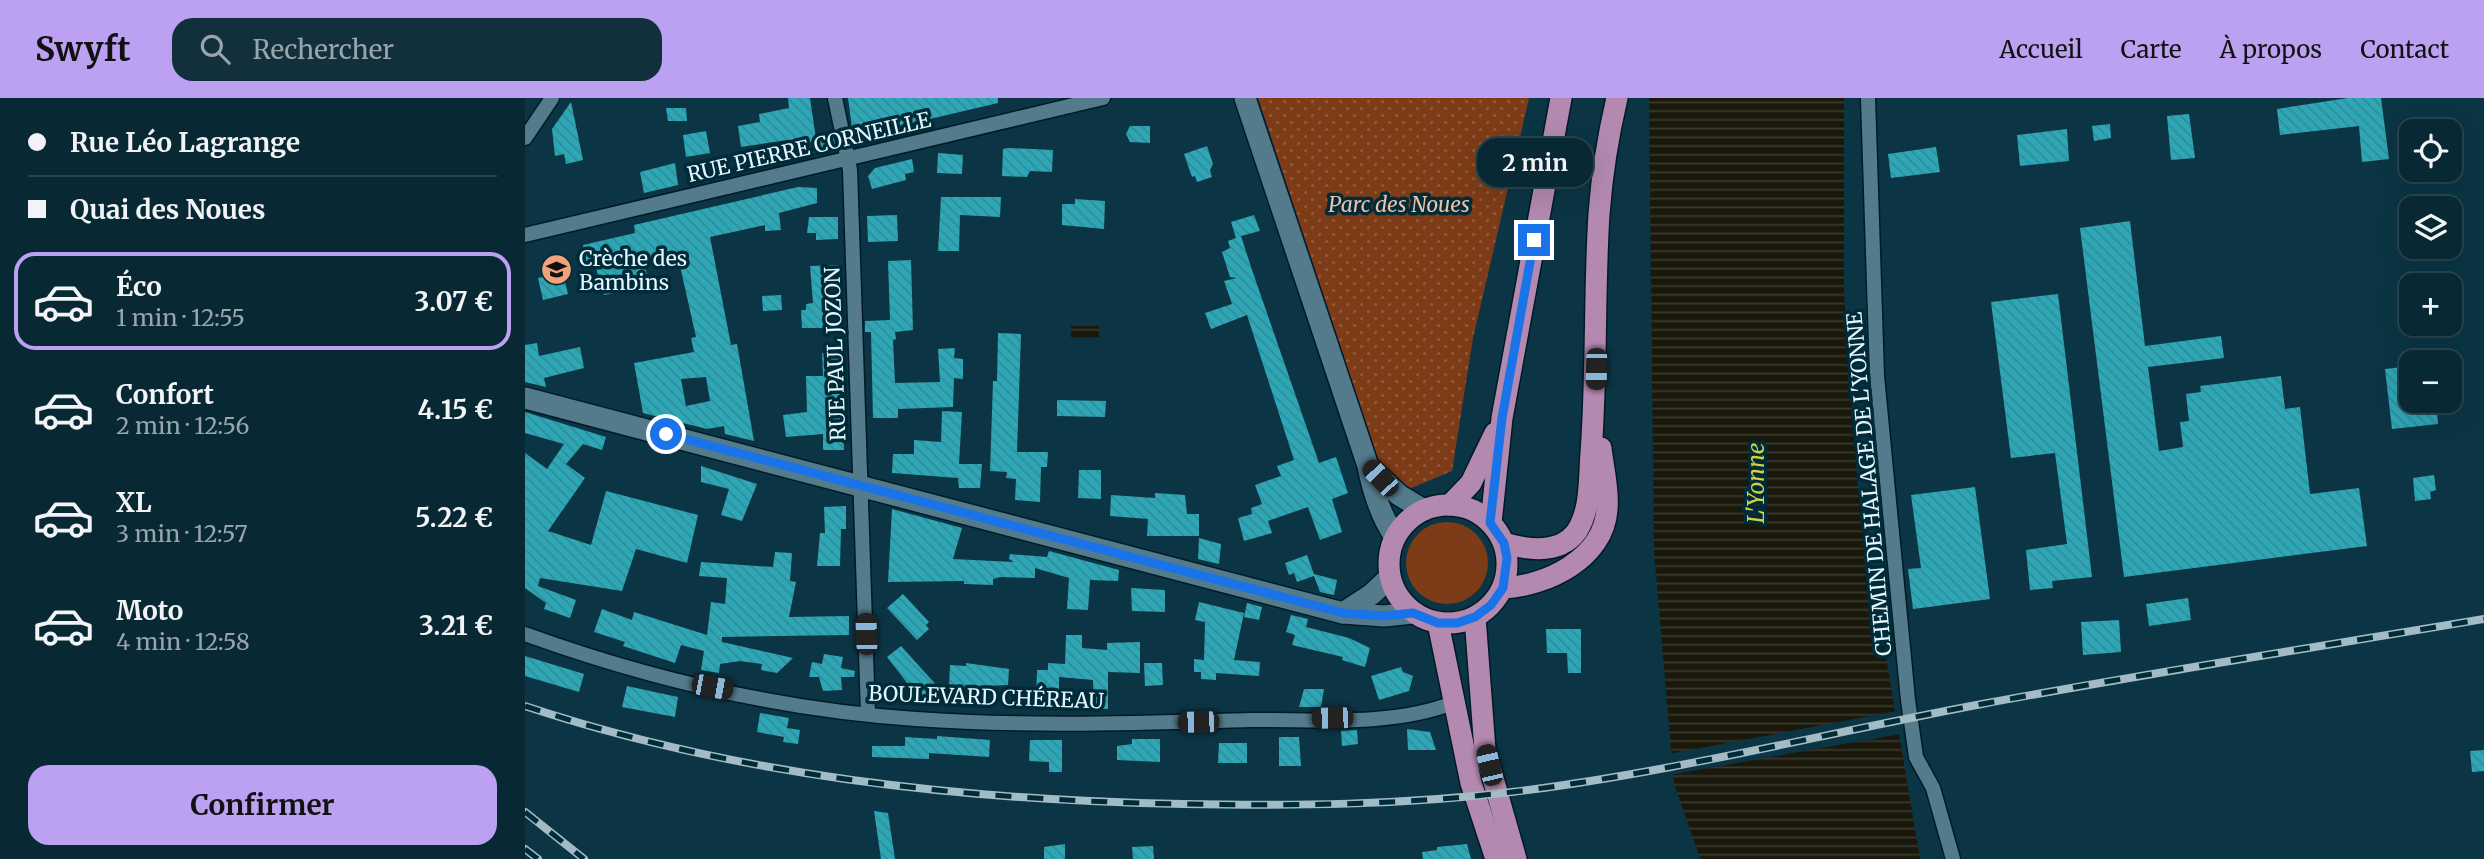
<!DOCTYPE html>
<html lang="fr">
<head>
<meta charset="utf-8">
<style>
	:root { --surface:#082833; --page:#11303b; --text:#f1f3f6; --muted:#98a6ac; --line:#29444e; --accent:#bca0f2 }
	body { margin:0; font-family:Merriweather,serif; background:var(--page); color:var(--text); height:100vh; display:flex; flex-direction:column; font-size:26px; white-space:nowrap }
	* { box-sizing:border-box; margin:0 }
	p { font-size:23px; color:var(--muted) }
	.icon { flex:none; width:38px; height:38px; fill:none; stroke:currentColor; stroke-width:2; stroke-linecap:round; stroke-linejoin:round }
	.map { position:relative; flex:1; overflow:hidden }
	.drawer { display:flex; flex-direction:column; background:var(--surface); width:525px }
	.drawer>* { flex:none }
	.guide { display:grid; align-content:center; height:154px; padding:0 28px; background:var(--surface) }
	.tools { position:absolute; left:1874px; top:21px; display:grid; gap:14px }
	.tools a { display:grid; place-items:center; width:63px; height:63px; border-radius:14px; background:var(--surface); box-shadow:0 7px 28px #0002,0 0 0 2px var(--line); font-size:35px }
	.end { position:absolute; width:32px; height:32px; margin:-16px; border:9px solid #1a73e8; background:#fff; box-shadow:0 0 0 4px #fff }
	.from { border-radius:50% }
	.bubble { position:absolute; height:49px; border-radius:21px; background:var(--surface); box-shadow:0 7px 28px #0002,0 0 0 2px var(--line); font-size:23px; font-weight:700; line-height:49px; text-align:center }
	.car { position:absolute; width:21px; height:42px; margin:-21px -10px; border-radius:9px; box-shadow:0 0 5px 2px #0007; background:linear-gradient(#222 24%,#8ab4d8 0 40%,#222 0 76%,#8ab4d8 0 86%,#222 0) }
	.guide b { display:flex; align-items:center; gap:24px; height:66px; font-size:26px }
	.guide b+b { border-top:2px solid var(--line) }
	.guide i { width:18px; height:18px; background:var(--text) }
	ul { padding:0; list-style:none }
	li { display:flex; align-items:center; gap:21px; height:98px; margin:0 14px 10px; padding:0 14px; border:4px solid transparent; border-radius:21px }
	li div { flex:1 }
	li b { display:block; font-size:26px }
	li em { font-style:normal; font-weight:700 }
	li.active { border-color:var(--accent) }
	li>.icon { width:63px; height:63px; stroke-width:1.5 }
	.button { display:flex; gap:14px; margin-top:auto; padding:14px 28px }
	.button a { flex:1; height:80px; border-radius:21px; background:var(--accent); color:#111; font-size:28px; font-weight:700; line-height:80px; text-align:center }
	header { display:flex; align-items:center; gap:42px; box-sizing:border-box; height:98px; padding:0 35px; background:var(--accent); color:#111 }
	header strong { font-size:33px }
	nav { display:flex; gap:38px; margin-inline-start:auto; font-size:24px }
	.search { width:490px; height:63px; background:var(--page); display:flex; align-items:center; gap:18px; box-sizing:border-box; padding:0 24px; border-radius:21px; color:var(--muted); font-size:26px }
	main { display:flex; flex:1; min-height:0 }
	.map>svg:first-child { display:block }
	.green { fill:#7d3c17 }
	.park { fill:url(#park-dots) }
	.water { fill:url(#water-rules) }
	.pier { fill:#0b3544 }
	.building { fill:url(#building-back-hatch); fill-rule:evenodd }
	.lines { fill:none; stroke-linecap:round; stroke-linejoin:round }
	.street-casing { stroke:#001b26; stroke-width:17 }
	.secondary-casing { stroke:#001b26; stroke-width:24 }
	.primary-casing { stroke:#001b26; stroke-width:24 }
	.street { stroke:#537b8c; stroke-width:14 }
	.secondary { stroke:#537b8c; stroke-width:21 }
	.primary { stroke:#b389af; stroke-width:21 }
	.rail-casing { stroke:#a2bbc4; stroke-width:8 }
	.rail { stroke:#002b39; stroke-width:5; stroke-dasharray:16; stroke-linecap:butt }
	.route { stroke:#1a73e8; stroke-width:9 }
	.labels { text-anchor:middle; dominant-baseline:central; stroke-width:7; stroke-linejoin:round; paint-order:stroke }
	.street-label { font-size:21px; fill:#e5f6fd; stroke:#002b39 }
	.park-label { font-size:21px; font-style:italic; fill:#f0c0a9; stroke:#002b39 }
	.poi-label { font-size:21px; fill:#e5f6fd; stroke:#002b39; text-anchor:start }
	.water-label { font-size:23px; font-style:italic; fill:#d7d13e; stroke:#002b39 }
</style>
</head>
<body>
<header>
<strong>Swyft</strong>
<div class="search"><svg class="icon" aria-label="search" viewBox="0 0 24 24"><circle cx="10" cy="10" r="6"/><path d="M15 15l6 6"/></svg>Rechercher</div>
<nav><a>Accueil</a><a>Carte</a><a>À propos</a><a>Contact</a></nav>
</header>
<main>
<section class="drawer">
<div class="guide">
<b><i class="from"></i>Rue Léo Lagrange</b>
<b><i></i>Quai des Noues</b>
</div>
<ul>
<li class="active"><svg class="icon" aria-label="car" viewBox="0 0 24 24"><path d="M5 17H2v-5l4-1 3-4h7l3 4 3 1v5h-3M9 17h6M6 11h13"/><circle cx="7" cy="17" r="2"/><circle cx="17" cy="17" r="2"/></svg><div><b>Éco</b><p>1 min · 12:55</p></div><em>3.07 €</em></li>
<li><svg class="icon" aria-label="car" viewBox="0 0 24 24"><path d="M5 17H2v-5l4-1 3-4h7l3 4 3 1v5h-3M9 17h6M6 11h13"/><circle cx="7" cy="17" r="2"/><circle cx="17" cy="17" r="2"/></svg><div><b>Confort</b><p>2 min · 12:56</p></div><em>4.15 €</em></li>
<li><svg class="icon" aria-label="car" viewBox="0 0 24 24"><path d="M5 17H2v-5l4-1 3-4h7l3 4 3 1v5h-3M9 17h6M6 11h13"/><circle cx="7" cy="17" r="2"/><circle cx="17" cy="17" r="2"/></svg><div><b>XL</b><p>3 min · 12:57</p></div><em>5.22 €</em></li>
<li><svg class="icon" aria-label="car" viewBox="0 0 24 24"><path d="M5 17H2v-5l4-1 3-4h7l3 4 3 1v5h-3M9 17h6M6 11h13"/><circle cx="7" cy="17" r="2"/><circle cx="17" cy="17" r="2"/></svg><div><b>Moto</b><p>4 min · 12:58</p></div><em>3.21 €</em></li>
</ul>
<div class="button"><a>Confirmer</a></div>
</section>
<div class="map">
<svg width="1959" height="761" viewBox="0 0 1959 761">
	<defs>
		<pattern id="park-dots" width="8" height="8" patternUnits="userSpaceOnUse" patternTransform="scale(1.75)"><rect width="8" height="8" fill="#7d3c17"/><path d="M2 2h.1M6 6h.1" fill="none" stroke="#8f593a" stroke-width="1.8" stroke-linecap="round"/></pattern>
		<pattern id="water-rules" width="6" height="5" patternUnits="userSpaceOnUse" patternTransform="scale(1.75)"><rect width="6" height="5" fill="#19180a"/><path d="M0 2.5h6" fill="none" stroke="#3a3a2f"/></pattern>
		<pattern id="building-back-hatch" width="6" height="6" patternUnits="userSpaceOnUse" patternTransform="scale(1.75)"><rect width="6" height="6" fill="#2da7b6"/><path d="M-1 5l2 2M0 0l6 6M5-1l2 2" fill="none" stroke="#348b96"/></pattern>
	</defs>
	<rect width="100%" height="100%" fill="#0b3544"/>
	<circle class="green" cx="922" cy="465" r="41"/>
	<path class="park" d="M733,0H1004L948,240L927,373L865,399Z"/>
	<g class="water">
		<path d="M1124,0H1319V194L1333,392L1395,761H1175L1149,685L1129,454Z"/>
		<rect x="546" y="228" width="28" height="12"/>
	</g>
	<path class="pier" d="M1372,613L1376,636L1145,677L1143,656Z"/>
	<g class="building">
		<path d="M263,0H285L291,41L308,37L311,50L288,55L286,45L263,48L262,42L216,49L213,28L235,24L234,16L264,10Z"/>
		<path d="M323,0H473V5L375,28L376,34L329,45Z"/>
		<path d="M1823,0H1856L1864,61L1837,64L1834,28L1755,37L1752,11Z"/>
		<path d="M46,4L58,62L41,66L39,56L30,58L27,31Z"/>
		<path d="M141,10H161L162,23H143Z"/>
		<path d="M1664,16L1670,60L1646,62L1642,18Z"/>
		<path d="M1585,26L1586,40L1569,43L1567,28Z"/>
		<path d="M605,28H625V45L605,44L601,36Z"/>
		<path d="M1542,31L1544,63L1495,68L1492,37Z"/>
		<path d="M181,33L185,55L161,59L158,37Z"/>
		<path d="M682,48L688,66L685,72L687,79L672,84L670,78L667,79L659,56Z"/>
		<path d="M1411,49L1415,74L1366,80L1363,56Z"/>
		<path d="M483,50L528,52L527,74L505,73L502,79L477,78L478,51Z"/>
		<path d="M413,55L438,57L437,76L412,75Z"/>
		<path d="M387,61L389,74L380,76L381,82L347,91L343,78L350,70Z"/>
		<path d="M150,65L153,87L119,95L115,74Z"/>
		<path d="M273,89L292,90V105L254,115L256,132L240,133V127L185,139L206,247L212,246L229,343L200,336L199,328L182,331L118,315L109,265L169,254L166,240L171,239L153,159L119,166L122,176L97,181L100,193L79,197L70,167L62,169L58,147L110,135L109,127ZM181,279L185,303L161,308L156,281Z"/>
		<path d="M416,99H476L475,119L435,117L434,153H413Z"/>
		<path d="M550,101L580,103L579,131L537,127V106H550Z"/>
		<path d="M372,117L373,143L343,144L342,118Z"/>
		<path d="M729,117L735,133L716,138L727,172L794,365L811,359L823,395L807,401L817,434L795,442L783,409L743,423L747,435L719,443L713,420L727,416L726,410L737,406L730,387L756,378L752,368L769,362L722,217L686,231L680,215L707,206L699,183L712,180L705,179L697,154L705,150L703,143L711,140L706,124Z"/>
		<path d="M284,119H313V141L291,142V135H282Z"/>
		<path d="M1605,123L1620,248L1696,238L1699,260L1623,269L1634,353L1658,349L1655,324L1664,323L1661,296L1676,294L1675,288L1756,278L1760,311L1775,309L1785,396L1834,390L1842,448L1599,479L1555,130Z"/>
		<path d="M386,162L388,232L370,234L371,241L368,242L370,285L415,284L413,251L430,250L429,260L438,261V281L429,280L428,309L373,311V320H348L346,234H340V223L365,222L363,163Z"/>
		<path d="M314,167L315,185H305L306,190H303L304,230H277L276,212H281V206L288,205L285,168Z"/>
		<path d="M38,175L43,196L18,202L13,180Z"/>
		<path d="M1533,196L1567,479L1527,483L1528,490L1505,492L1501,452L1542,446L1530,355L1486,360L1466,204Z"/>
		<path d="M256,197L257,212L238,213L237,198Z"/>
		<path d="M473,235L496,236L492,354H523L522,369H516L515,404L490,402L491,381L481,380L482,374L465,373L468,283H472Z"/>
		<path d="M12,245L14,258L55,249L59,270L19,280L21,289L0,284V247Z"/>
		<path d="M297,255H316L319,352H298V336L261,339L258,317L282,314L281,278H298Z"/>
		<path d="M1886,268V303H1911L1913,326L1867,331L1860,271Z"/>
		<path d="M532,302L581,303L580,319L532,318Z"/>
		<path d="M417,313L437,314L434,366H457L455,390H434L433,380L367,375L368,356H389V342L416,344Z"/>
		<path d="M0,314L81,339L77,352L58,346L41,366L60,380L23,433L66,447L81,393L173,417L162,465L111,451L97,493L15,480L13,488L51,502L45,520L19,511L21,505L0,490V355L22,371L39,346L0,335Z"/>
		<path d="M176,368L232,386L217,423L196,417L204,391L176,384Z"/>
		<path d="M554,372H576V401L553,400Z"/>
		<path d="M1909,377L1911,392L1905,394L1906,401L1890,403L1888,380Z"/>
		<path d="M1450,389L1465,501L1388,511L1383,471L1396,470L1386,397Z"/>
		<path d="M630,395L660,397L662,416H674V438H622L623,421L585,418L586,397L630,400Z"/>
		<path d="M321,408V431H316L315,468H292L295,435H300L299,409Z"/>
		<path d="M367,411L437,430L428,461L489,464L484,461L485,456L522,459L524,453L594,472L593,483L565,482L563,512L542,511L544,480L510,470V480L475,479L468,481V487L439,486V483L363,484Z"/>
		<path d="M674,440L696,446L694,466L673,461Z"/>
		<path d="M250,454L267,455L265,483L271,484L264,519L324,518V537L197,539V544L268,560L252,575L236,572L237,566L215,563L195,566L194,575L176,572L179,553L156,547L150,565L98,548L100,544L69,534L77,511L107,522L109,514L182,537L186,504L200,506L202,480L174,478L176,464L248,469Z"/>
		<path d="M782,457L789,476L812,482L809,497L795,494L789,478L772,484L769,475L764,477L760,465Z"/>
		<path d="M606,490L640,492V514L607,513Z"/>
		<path d="M378,496L404,524L401,527L404,531L392,542L362,510Z"/>
		<path d="M1663,500L1666,522L1624,528L1621,506Z"/>
		<path d="M674,504L719,515L709,562L735,564L734,578L691,575V582L676,581V574H669V561L679,562L680,524L670,522Z"/>
		<path d="M722,505L737,509L734,522L719,519Z"/>
		<path d="M766,517L783,521L781,529L824,540L845,550L840,569L817,562L818,559L767,547L770,537L761,534Z"/>
		<path d="M1594,522L1596,554L1558,557L1556,524Z"/>
		<path d="M1021,531H1056V575H1043L1042,555H1022Z"/>
		<path d="M541,537H557V550L582,552V545L615,544V575L583,574V611H569L568,582L534,579V603L511,602L512,572H523V565L540,566Z"/>
		<path d="M376,548L414,590L401,602L396,596L393,599L362,559Z"/>
		<path d="M299,556L318,559L316,570L330,573L329,579H316L317,592L298,593L294,579H284L287,564L297,566Z"/>
		<path d="M0,558L59,576L54,594L0,578Z"/>
		<path d="M441,565L484,571L483,587L459,588V592L424,589L425,567L441,568Z"/>
		<path d="M619,565H637L638,587L620,588Z"/>
		<path d="M876,569L878,574L888,578L884,593L854,602L846,578Z"/>
		<path d="M102,588L153,599L150,619L97,609Z"/>
		<path d="M779,591H799L796,609H774Z"/>
		<path d="M235,615L264,620L262,630L275,632L273,646L258,644L259,639L232,634Z"/>
		<path d="M882,631L905,634L911,652H883Z"/>
		<path d="M832,632L833,646L817,648L816,633Z"/>
		<path d="M412,638L465,642L464,659L404,655V661L347,659V648H380V639L412,641Z"/>
		<path d="M754,639H774L776,668H754Z"/>
		<path d="M607,641H635V664L592,662V648L607,646Z"/>
		<path d="M505,642H537V674H524V664L504,663Z"/>
		<path d="M694,645H722V665H693Z"/>
		<path d="M1959,652V673L1947,674L1945,653Z"/>
		<path d="M349,713L363,715L370,761H356Z"/>
		<path d="M540,746V761H519V749Z"/>
		<path d="M942,746L946,761H898L897,754L912,752V749Z"/>
		<path d="M628,748L629,761H608L607,749Z"/>
	</g>
	<g class="lines">
		<defs>
			<g id="street">
				<path d="M310,0L325,72L343,616"/>
				<path d="M1343,0L1352,278L1383,602L1391,659L1408,690L1428,761"/>
				<path d="M0,40L27,0"/>
				<path d="M0,137L578,0"/>
				<path d="M0,536C124,581 258,612 391,621C501,629 613,625 724,622C791,621 865,629 928,605"/>
			</g>
			<g id="secondary">
				<path d="M720,0L843,368C848,394 855,417 870,439"/>
				<path d="M0,300L818,515L859,518L888,515"/>
				<path d="M843,368L874,397L899,412"/>
				<path d="M818,515L847,496L865,479"/>
			</g>
			<g id="primary">
				<circle cx="923" cy="466" r="59"/>
				<path d="M925,407L946,385L970,335"/>
				<path d="M966,425L977,320L1036,0"/>
				<path d="M979,445C1003,452 1035,457 1052,433C1066,411 1064,381 1066,355C1072,275 1069,195 1074,116C1077,76 1083,38 1092,0"/>
				<path d="M978,490C1021,488 1079,461 1082,411C1084,391 1078,369 1076,350"/>
				<path d="M950,519L960,652L991,761"/>
				<path d="M913,525L946,685L971,761"/>
			</g>
		</defs>
		<use href="#street" class="street-casing"/>
		<use href="#secondary" class="secondary-casing"/>
		<use href="#primary" class="primary-casing"/>
		<use href="#street" class="street"/>
		<use href="#secondary" class="secondary"/>
		<use href="#primary" class="primary"/>
		<defs>
			<g id="rail">
				<path d="M0,608C212,678 436,702 658,706C769,708 877,707 987,694C1145,675 1301,635 1457,606C1624,575 1792,549 1959,521"/>
				<path d="M0,714L59,761"/>
				<path d="M0,751L13,761"/>
			</g>
		</defs>
		<use href="#rail" class="rail-casing"/>
		<use href="#rail" class="rail"/>
	</g>
	<g class="lines">
		<path class="route" d="M141,336L818,515L859,518L888,515L913,525H932L950,519L966,507L978,490L982,460L979,445L965,425L977,320L1009,142"/>
	</g>
	<defs>
		<symbol id="school-disc" viewBox="-11 -11 22 22"><circle r="9.5" fill="#f1a27b" stroke="#002b39"/><path d="M0-5L7-2L0 1L-7-2ZM-4 1L0 2.5L4 1V4Q0 6-4 4Z" fill="#111"/></symbol>
	</defs>
	<g fill-rule="evenodd">
		<use href="#school-disc" x="14" y="154" width="35" height="35"/>
	</g>
	<g class="labels">
		<g class="street-label">
			<text transform="translate(284 49) rotate(-13)">RUE PIERRE CORNEILLE</text>
			<text transform="translate(310 256) rotate(-92)">RUE PAUL JOZON</text>
			<text transform="translate(1344 386) rotate(-95)">CHEMIN DE HALAGE DE L'YONNE</text>
			<text transform="translate(461 599) rotate(2)">BOULEVARD CHÉREAU</text>
		</g>
		<g class="park-label">
			<text x="874" y="106">Parc des Noues</text>
		</g>
		<g class="poi-label">
			<text x="54" y="160">Crèche des<tspan x="54" dy="24">Bambins</tspan></text>
		</g>
		<g class="water-label">
			<text transform="translate(1230 385) rotate(-90)">L'Yonne</text>
		</g>
	</g>
</svg>
<div class="tools">
<a><svg class="icon" aria-label="locate" viewBox="0 0 24 24"><circle cx="12" cy="12" r="6"/><path d="M12 2v4M12 18v4M2 12h4M18 12h4"/></svg></a>
<a><svg class="icon" aria-label="layers" viewBox="0 0 24 24"><path d="M12 4l9 5-9 5-9-5zM3 14l9 5 9-5"/></svg></a>
<a>+</a>
<a>−</a>
</div>
<i class="end from" style="left:141px;top:336px"></i>
<i class="end" style="left:1009px;top:142px"></i>
<div class="bubble" style="left:952px;top:40px;width:116px">2 min</div>
<i class="car" style="left:1071px;top:271px;rotate:181deg"></i>
<i class="car" style="left:855px;top:380px;rotate:317deg"></i>
<i class="car" style="left:341px;top:536px;rotate:358deg"></i>
<i class="car" style="left:187px;top:589px;rotate:101deg"></i>
<i class="car" style="left:807px;top:620px;rotate:269deg"></i>
<i class="car" style="left:673px;top:624px;rotate:269deg"></i>
<i class="car" style="left:964px;top:667px;rotate:347deg"></i>
</div>
</main>
</body>
</html>
